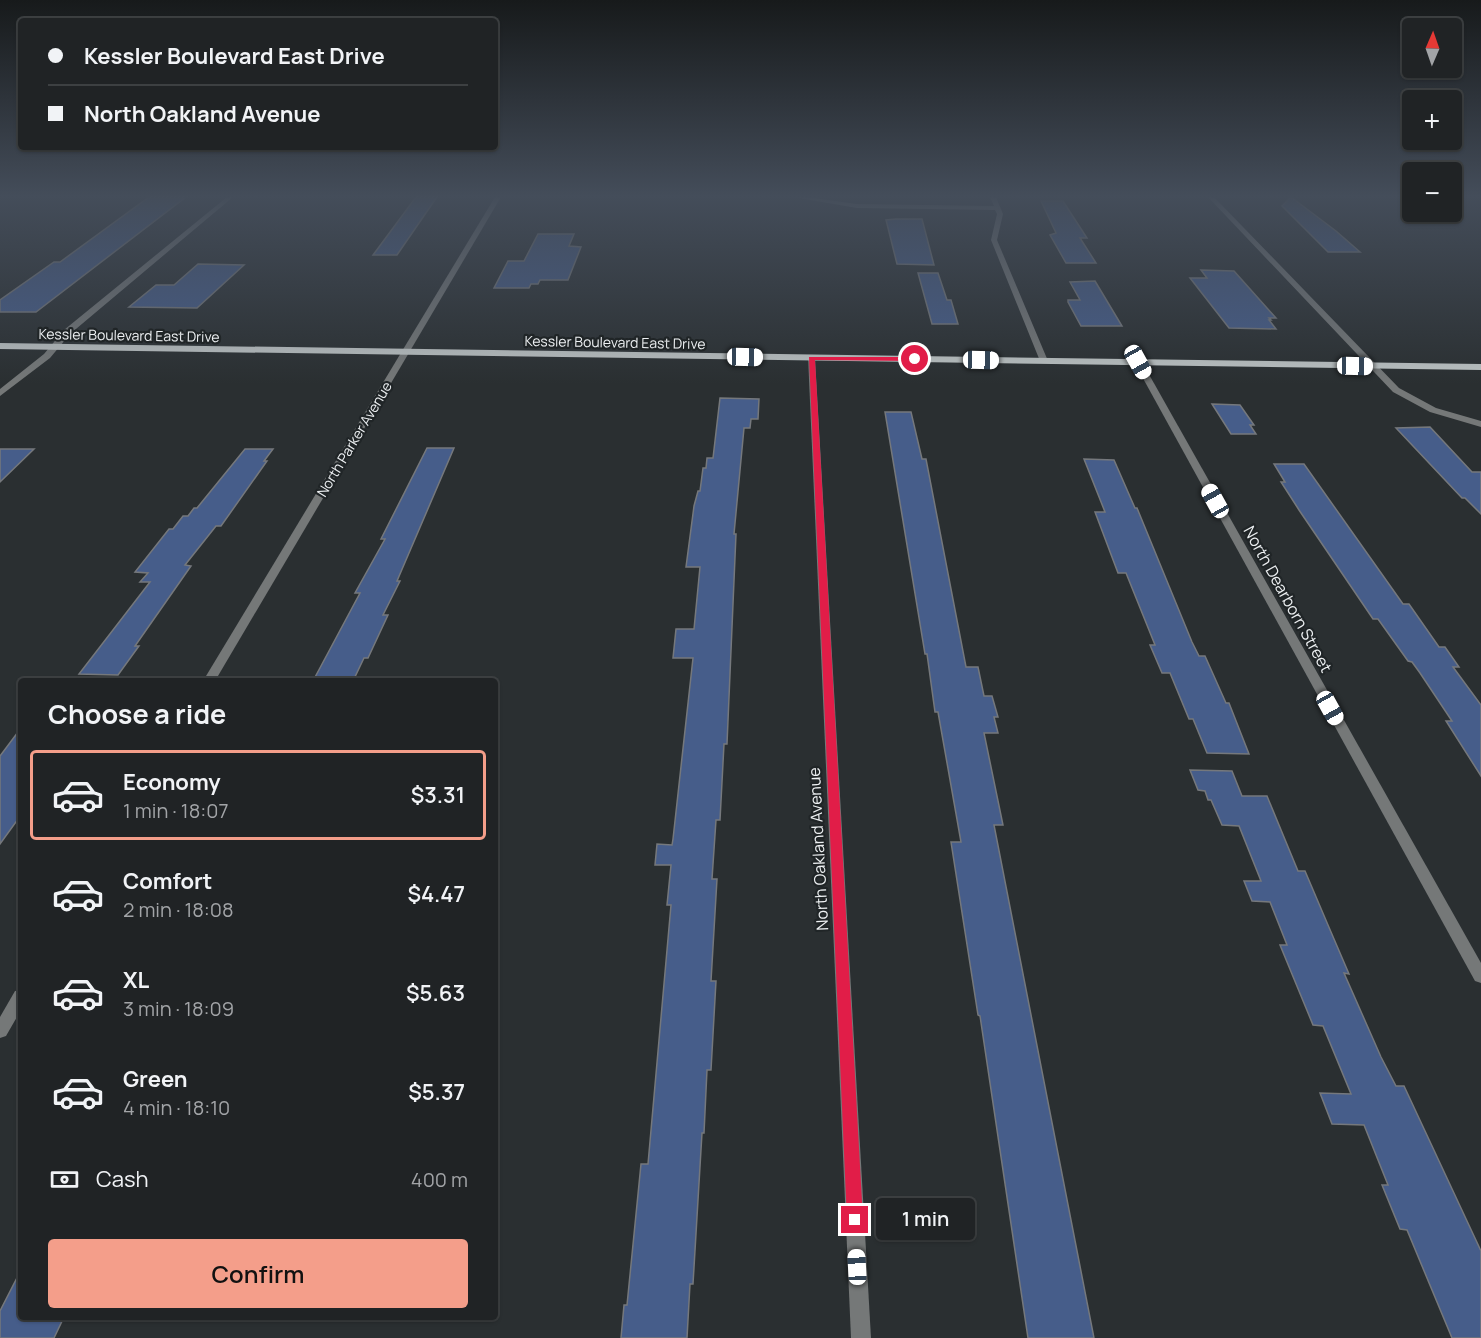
<!DOCTYPE html>
<html lang="en">
<head>
<meta charset="utf-8">
<style>
	:root { --surface:#202325; --page:#282b2d; --text:#f1f3f6; --muted:#a2a4a7; --line:#3d4042; --accent:#f49e8a }
	body { margin:0; font-family:Manrope,sans-serif; background:var(--page); color:var(--text); height:100vh; display:flex; flex-direction:column; font-size:22px; white-space:nowrap }
	* { box-sizing:border-box; margin:0 }
	p { font-size:20px; color:var(--muted) }
	.icon { flex:none; width:33px; height:33px; fill:none; stroke:currentColor; stroke-width:2; stroke-linecap:round; stroke-linejoin:round }
	.map { position:relative; flex:1; overflow:hidden }
	.drawer { position:absolute; left:18px; top:678px; width:480px; height:642px; display:flex; flex-direction:column; background:var(--surface); border-radius:6px; box-shadow:0 2px 4px #0004,0 0 0 2px var(--line) }
	.drawer>* { flex:none }
	.hud { position:absolute; left:18px; top:18px; width:480px; height:132px; border-radius:6px; box-shadow:0 2px 4px #0004,0 0 0 2px var(--line); display:grid; align-content:center; height:132px; padding:0 30px; background:var(--surface) }
	.needle { width:39px; rotate:2deg }
	.tools { position:absolute; left:1402px; top:18px; display:grid; gap:12px }
	.tools a { display:grid; place-items:center; width:60px; height:60px; border-radius:6px; background:var(--surface); box-shadow:0 2px 4px #0004,0 0 0 2px var(--line); font-size:30px }
	.end { position:absolute; width:27px; height:27px; margin:-14px; border:8px solid #e11d48; background:#fff; box-shadow:0 0 0 3px #fff }
	.from { border-radius:50% }
	.bubble { position:absolute; height:42px; border-radius:6px; background:var(--surface); box-shadow:0 2px 4px #0004,0 0 0 2px var(--line); font-size:20px; font-weight:600; line-height:42px; text-align:center }
	.car { position:absolute; width:18px; height:36px; margin:-18px -9px; border-radius:8px; box-shadow:0 0 4px 2px #0007; background:linear-gradient(#fff 24%,#345 0 40%,#fff 0 76%,#345 0 86%,#fff 0) }
	.hud b { display:flex; align-items:center; gap:21px; height:57px; font-size:22px }
	.hud b+b { border-top:2px solid var(--line) }
	.hud i { width:15px; height:15px; background:var(--text) }
	ul { padding:0; list-style:none }
	li { display:flex; align-items:center; gap:18px; height:90px; margin:0 12px 9px; padding:0 18px; border:3px solid transparent; border-radius:6px }
	li div { flex:1 }
	li b { display:block; font-size:22px }
	li em { font-style:normal; font-weight:600 }
	li.current { border-color:var(--accent) }
	li>.icon { width:54px; height:54px; stroke-width:1.5 }
	h2 { padding:0 30px; font-size:27px; line-height:72px }
	.pay { display:flex; align-items:center; gap:15px; height:66px; padding:0 30px; font-size:22px }
	.pay p { margin-inline-start:auto }
	.button { display:flex; gap:12px; margin-top:auto; padding:12px 30px }
	.button a { flex:1; height:69px; border-radius:6px; background:var(--accent); color:#111; font-size:24px; font-weight:600; line-height:69px; text-align:center }
	.map>svg:first-child { display:block }
	.building { fill:#465d8a; stroke:#75787c; stroke-width:1.5 }
	.lines { fill:none; stroke-linecap:round; stroke-linejoin:round }
	.minor { fill:#757878; fill-rule:evenodd }
	.primary { fill:#bdc3c3; fill-rule:evenodd }
	.route { fill:#e11d48 }
	.labels { text-anchor:middle; dominant-baseline:central; stroke-width:4.5; stroke-linejoin:round; paint-order:stroke }
	.far-street-label { font-size:14px; fill:#edf0f2; stroke:#202527 }
	.street-label { font-size:16px; fill:#edf0f2; stroke:#202527 }
</style>
</head>
<body>
<div class="map">
<svg width="1481" height="1338" viewBox="0 0 1481 1338">
	<rect width="100%" height="100%" fill="#2a2f31"/>
	<g class="building">
		<path d="M149,197H186L36,312H0V300L54,262H60Z"/>
		<path d="M416,197H437L397,255H373Z"/>
		<path d="M1291,197L1336,231L1360,252H1328L1282,206Z"/>
		<path d="M1041,201H1063L1087,238H1080L1096,263H1066L1050,235L1056,233Z"/>
		<path d="M896,219H922L934,265L897,264L886,220Z"/>
		<path d="M538,234H574L569,246L581,247L568,280H540L538,284H531L529,288H494L508,261H524Z"/>
		<path d="M198,264L244,265L197,308L129,307L156,285H174Z"/>
		<path d="M1201,270L1234,271L1276,318H1269L1271,320H1269L1276,329L1229,328L1190,278H1207Z"/>
		<path d="M918,273H938L947,300H951L958,324H932Z"/>
		<path d="M1095,281L1122,326H1081L1068,302V300H1080L1070,282Z"/>
		<path d="M720,398L759,399L758,419H751L750,428H744L734,534H736L727,744H724L720,820H716L712,879H717L711,981H716L711,1070H707L704,1133H702L693,1284H690L687,1338H621L624,1305H627L641,1164H648L671,905H667L671,865H655L657,844L672,845L673,839L693,658H673L676,629H694L700,567H686L694,506L698,491H700L703,468H706L707,458H713Z"/>
		<path d="M1212,404L1240,405L1254,425H1250L1256,434H1231Z"/>
		<path d="M885,412H911L922,459H926L966,667H978L984,696H992L998,717H994L998,733H984L1003,825H994L1094,1338H1028L980,1016L978,1015L951,842H961L938,712H935L927,654H925Z"/>
		<path d="M1430,427L1472,472H1481V514L1465,498H1462L1396,428Z"/>
		<path d="M427,448H454L397,581H400L383,615H388L368,658H364L353,681H313L360,593H355L385,539H381Z"/>
		<path d="M0,449H34L0,482Z"/>
		<path d="M245,449H273L264,461H267L221,526H216L185,565L191,566L135,646H139L118,675L79,674L150,582H140L148,573L135,572L169,529H173L183,516H188L194,508H197Z"/>
		<path d="M1084,459L1114,460L1135,508H1137L1192,642L1199,656H1205L1226,703H1229L1249,754L1207,753L1193,719H1189L1170,673H1162L1150,645H1155L1126,573H1118L1095,512H1105Z"/>
		<path d="M1274,464H1304L1403,604H1409L1439,647H1445L1459,667H1453L1481,705V776L1446,721H1452L1420,673L1412,662L1408,661L1378,619H1373L1299,510L1281,482H1285Z"/>
		<path d="M21,728V815L0,844V756Z"/>
		<path d="M1190,770L1232,771L1242,796H1267L1298,871H1305L1328,925L1349,974L1344,973L1381,1057L1396,1086H1404L1481,1251V1338H1452L1407,1230L1400,1229L1382,1185H1388L1364,1125L1332,1124L1320,1093L1351,1094L1323,1026L1313,1025L1280,945H1287L1270,902L1252,901L1244,881H1261L1239,826L1222,825L1211,800H1208L1205,791L1198,790Z"/>
		<path d="M21,1270V1317H64L54,1338H0V1311Z"/>
	</g>
	<g class="lines">
		<g class="minor">
			<path d="M227,197H233L70,334L50,358L0,396V389L44,354L64,330Z"/>
			<path d="M495,197H501L215,681H203Z"/>
			<path d="M793,197H806L857,204L994,206L990,197H996L1003,214L997,240L1048,361L1044,363L1040,361L991,240L997,214L995,210L857,208Z"/>
			<path d="M1208,197H1214L1399,388L1436,408L1481,421V427L1430,412L1393,392Z"/>
			<path d="M808,356L815,358L871,1338H851Z"/>
			<path d="M1135,360L1142,362L1481,963V983L1475,981L1134,362Z"/>
			<path d="M21,990V1010L6,1036L0,1038V1017L15,991Z"/>
		</g>
		<path class="primary" d="M0,343L1481,364V370L0,349Z"/>
	</g>
	<linearGradient id="sky" x2="0" y2="1"><stop stop-color="#171a1b"/><stop offset="0.51" stop-color="#444d5a"/><stop offset="1" stop-color="#444d5a" stop-opacity="0"/></linearGradient>
	<rect width="1481" height="384" fill="url(#sky)"/>
	<path class="route" d="M809,357H915L918,359L915,361L815,360L863,1220L860,1225L855,1227L850,1225L847,1220Z"/>
	<g class="labels">
		<g class="far-street-label">
			<text transform="translate(129 335) rotate(1)">Kessler Boulevard East Drive</text>
			<text transform="translate(615 342) rotate(1)">Kessler Boulevard East Drive</text>
			<text transform="translate(354 439) rotate(-59)">North Parker Avenue</text>
		</g>
		<g class="street-label">
			<text transform="translate(1288 599) rotate(61)">North Dearborn Street</text>
			<text transform="translate(818 849) rotate(-93)">North Oakland Avenue</text>
		</g>
	</g>
</svg>
<div class="tools">
<a><svg class="needle" viewBox="-14 -14 28 28"><path d="M0-13l5 13h-10z" fill="#e53935"/><path d="M0 13l5-13h-10z" fill="#a2a4a7"/></svg></a>
<a>+</a>
<a>−</a>
</div>
<i class="end from" style="left:915px;top:359px"></i>
<i class="end" style="left:855px;top:1220px"></i>
<div class="bubble" style="left:876px;top:1198px;width:99px">1 min</div>
<i class="car" style="left:745px;top:357px;rotate:91deg"></i>
<i class="car" style="left:981px;top:360px;rotate:91deg"></i>
<i class="car" style="left:1138px;top:362px;rotate:151deg"></i>
<i class="car" style="left:1355px;top:366px;rotate:91deg"></i>
<i class="car" style="left:1215px;top:501px;rotate:331deg"></i>
<i class="car" style="left:1330px;top:708px;rotate:151deg"></i>
<i class="car" style="left:857px;top:1267px;rotate:357deg"></i>
<div class="hud">
<b><i class="from"></i>Kessler Boulevard East Drive</b>
<b><i></i>North Oakland Avenue</b>
</div>
<section class="drawer">
<h2>Choose a ride</h2>
<ul>
<li class="current"><svg class="icon" aria-label="car" viewBox="0 0 24 24"><path d="M5 17H2v-5l4-1 3-4h7l3 4 3 1v5h-3M9 17h6M6 11h13"/><circle cx="7" cy="17" r="2"/><circle cx="17" cy="17" r="2"/></svg><div><b>Economy</b><p>1 min · 18:07</p></div><em>$3.31</em></li>
<li><svg class="icon" aria-label="car" viewBox="0 0 24 24"><path d="M5 17H2v-5l4-1 3-4h7l3 4 3 1v5h-3M9 17h6M6 11h13"/><circle cx="7" cy="17" r="2"/><circle cx="17" cy="17" r="2"/></svg><div><b>Comfort</b><p>2 min · 18:08</p></div><em>$4.47</em></li>
<li><svg class="icon" aria-label="car" viewBox="0 0 24 24"><path d="M5 17H2v-5l4-1 3-4h7l3 4 3 1v5h-3M9 17h6M6 11h13"/><circle cx="7" cy="17" r="2"/><circle cx="17" cy="17" r="2"/></svg><div><b>XL</b><p>3 min · 18:09</p></div><em>$5.63</em></li>
<li><svg class="icon" aria-label="car" viewBox="0 0 24 24"><path d="M5 17H2v-5l4-1 3-4h7l3 4 3 1v5h-3M9 17h6M6 11h13"/><circle cx="7" cy="17" r="2"/><circle cx="17" cy="17" r="2"/></svg><div><b>Green</b><p>4 min · 18:10</p></div><em>$5.37</em></li>
</ul>
<div class="pay"><svg class="icon" aria-label="cash" viewBox="0 0 24 24"><path d="M3 7h18v10H3z"/><circle cx="12" cy="12" r="2"/></svg>Cash<p>400 m</p></div>
<div class="button"><a>Confirm</a></div>
</section>
</div>
</body>
</html>
